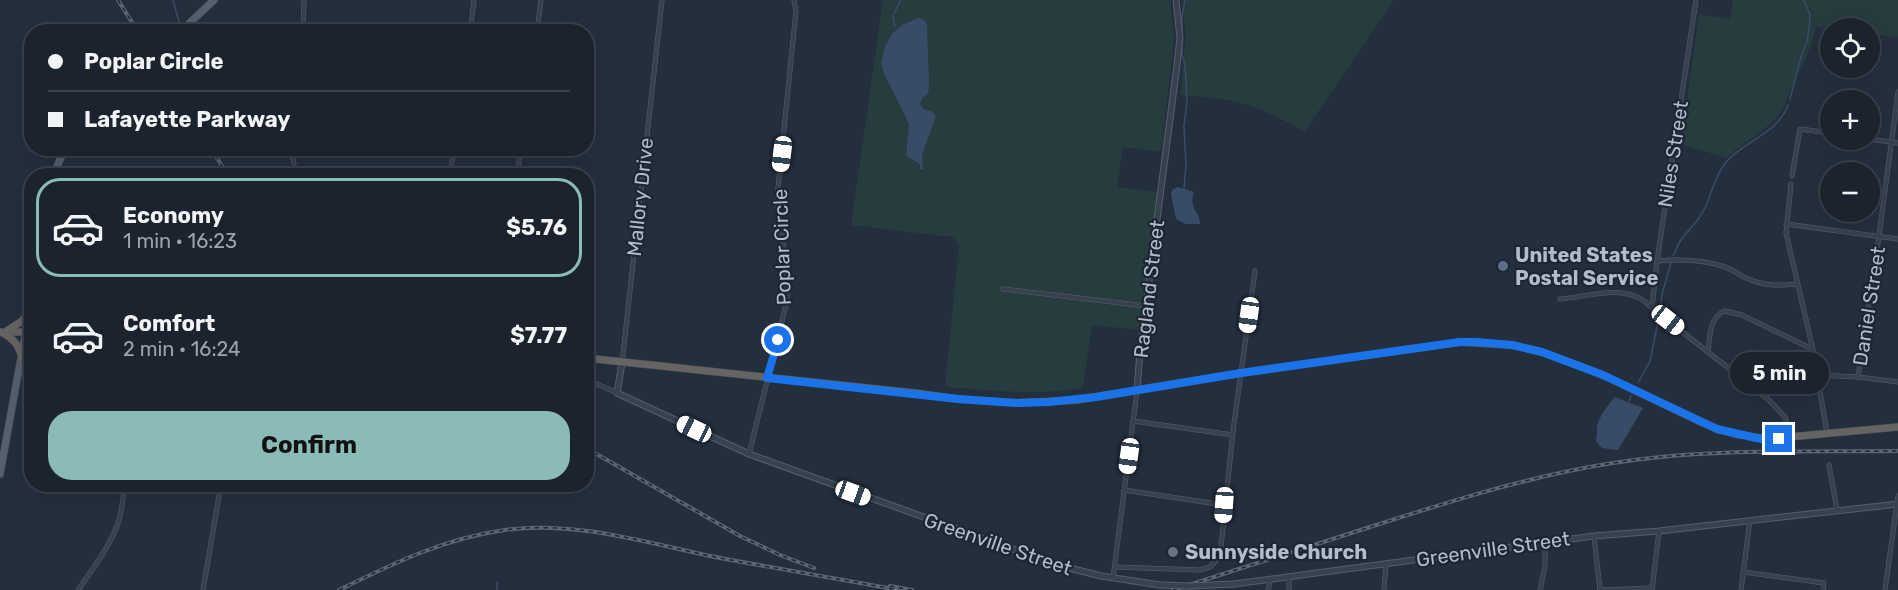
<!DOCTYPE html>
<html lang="en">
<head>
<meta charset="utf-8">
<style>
	:root { --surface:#1b232e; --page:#242b36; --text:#f1f3f6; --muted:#a0a4aa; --line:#39404a; --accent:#8bbbb9 }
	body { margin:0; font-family:Rubik,sans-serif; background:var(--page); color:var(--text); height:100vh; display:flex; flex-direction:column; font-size:22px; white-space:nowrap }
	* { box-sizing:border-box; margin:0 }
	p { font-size:20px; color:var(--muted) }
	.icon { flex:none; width:33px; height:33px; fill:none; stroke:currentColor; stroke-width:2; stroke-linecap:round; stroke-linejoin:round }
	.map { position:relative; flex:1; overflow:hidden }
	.side { position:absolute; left:24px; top:168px; width:570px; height:324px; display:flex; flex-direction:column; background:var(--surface); border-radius:24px; box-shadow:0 6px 24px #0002,0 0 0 2px var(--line) }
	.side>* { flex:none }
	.banner { position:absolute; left:24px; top:24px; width:570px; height:132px; border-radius:24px; box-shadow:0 6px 24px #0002,0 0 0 2px var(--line); display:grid; align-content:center; height:132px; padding:0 24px; background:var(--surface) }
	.tools { position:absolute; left:1820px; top:18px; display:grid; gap:12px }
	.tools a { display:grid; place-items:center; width:60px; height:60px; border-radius:50%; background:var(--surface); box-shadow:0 6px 24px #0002,0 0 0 2px var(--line); font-size:30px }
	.end { position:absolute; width:27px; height:27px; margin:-14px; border:8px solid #1a73e8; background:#fff; box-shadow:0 0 0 3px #fff }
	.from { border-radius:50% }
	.bubble { position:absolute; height:42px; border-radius:21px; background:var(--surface); box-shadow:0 6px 24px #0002,0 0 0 2px var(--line); font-size:20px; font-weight:700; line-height:42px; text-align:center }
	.car { position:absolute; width:18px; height:36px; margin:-18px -9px; border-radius:8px; box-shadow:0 0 4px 2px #0007; background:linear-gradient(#fff 24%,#345 0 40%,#fff 0 76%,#345 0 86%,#fff 0) }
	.banner b { display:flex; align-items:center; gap:21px; height:57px; font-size:22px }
	.banner b+b { border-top:2px solid var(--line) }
	.banner i { width:15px; height:15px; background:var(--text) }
	ul { padding:10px 0 0; list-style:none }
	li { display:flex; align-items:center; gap:18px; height:99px; margin:0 12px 9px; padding:0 12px; border:3px solid transparent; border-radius:24px }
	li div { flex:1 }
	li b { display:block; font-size:22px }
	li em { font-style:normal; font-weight:700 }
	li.selected { border-color:var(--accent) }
	li>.icon { width:54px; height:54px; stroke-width:1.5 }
	.cta { display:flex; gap:12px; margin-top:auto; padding:12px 24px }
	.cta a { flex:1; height:69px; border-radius:24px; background:var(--accent); color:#111; font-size:24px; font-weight:700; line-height:69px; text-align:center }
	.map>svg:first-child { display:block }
	.green { fill:#263c3f }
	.water { fill:#394c67 }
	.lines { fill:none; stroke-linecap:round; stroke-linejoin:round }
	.stream { stroke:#394c67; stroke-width:1.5 }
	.minor-casing { stroke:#565f6c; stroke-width:5 }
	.tertiary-casing { stroke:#565f6c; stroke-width:7 }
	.primary-casing { stroke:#414a57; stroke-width:8 }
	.trunk-casing { stroke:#434c59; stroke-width:8 }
	.minor { stroke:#38414e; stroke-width:4 }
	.tertiary { stroke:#38414e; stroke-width:5 }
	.primary { stroke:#56606e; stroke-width:7 }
	.trunk { stroke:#656462; stroke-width:7 }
	.rail-casing { stroke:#5a6575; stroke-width:4 }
	.rail { stroke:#1d2633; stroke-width:1.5; stroke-dasharray:4.5; stroke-linecap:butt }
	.tertiary-bridge-casing { stroke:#565f6c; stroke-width:7; stroke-linecap:butt }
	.tertiary-bridge { stroke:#38414e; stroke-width:5 }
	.route { stroke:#1a73e8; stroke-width:8 }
	.service-dot { fill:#5c6f8a; stroke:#1d2633; stroke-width:2 }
	.worship-dot { fill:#6b7280; stroke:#1d2633; stroke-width:2 }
	.labels { text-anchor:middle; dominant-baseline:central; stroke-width:4.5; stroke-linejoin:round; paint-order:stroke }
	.street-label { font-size:20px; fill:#b4bcc9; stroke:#1d2633 }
	.poi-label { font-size:20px; font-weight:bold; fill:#b4bcc9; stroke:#1d2633; text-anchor:start }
</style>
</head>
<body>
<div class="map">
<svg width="1898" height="590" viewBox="0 0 1898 590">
	<rect width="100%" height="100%" fill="#242f3e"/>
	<g class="green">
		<path d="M883,0H1170L1174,40L1161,152L1123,147L1117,187L1158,192L1139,330L1092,325L1083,388C1037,396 991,390 945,387L959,245L952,237L851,225Z"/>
		<path d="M1182,0H1394L1305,131C1286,122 1266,110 1245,104C1224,99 1202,97 1180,95L1186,35Z"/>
		<path d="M1733,0H1898V38L1869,33V28H1837L1816,26C1811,52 1804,62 1792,85C1787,97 1786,108 1776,118C1761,134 1742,143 1726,158L1681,144L1699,14L1730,19Z"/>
	</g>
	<g class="water">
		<path d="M918,18L923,19L927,24L929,86L928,94L922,98L920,104L923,109L933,112L936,116L922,155L923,169H920V164L906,156L909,124L884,73L881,63L885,47L892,34L902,25Z"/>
		<path d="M1178,187L1194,192C1188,208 1200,211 1200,224H1186L1176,219L1171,194L1173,189Z"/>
		<path d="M1615,397L1643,408L1618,450L1602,448L1596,441C1597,436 1597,431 1597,426C1600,415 1608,405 1615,397Z"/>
	</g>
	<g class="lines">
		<g class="stream">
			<path d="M173,0L179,22"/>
			<path d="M895,27L893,15L901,0"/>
			<path d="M1182,35V17L1185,0"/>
			<path d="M1182,43V54L1185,65L1187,101L1184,126L1186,165L1184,188"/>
			<path d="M1790,99L1802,53L1807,42L1809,29L1810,15L1804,0"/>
			<path d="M1673,256C1675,251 1678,245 1681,240C1689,229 1700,220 1706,206C1712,191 1716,174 1727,161C1745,140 1778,134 1788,105"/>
			<path d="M1660,310L1662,294L1671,263"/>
			<path d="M1638,383L1650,361L1659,317"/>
			<path d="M1629,401L1631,396"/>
			<path d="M497,590V582"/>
		</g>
		<defs>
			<g id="minor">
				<path d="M303,32L304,0"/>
				<path d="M470,32L474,0"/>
				<path d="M537,32L541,0"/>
				<path d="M1869,139L1898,143"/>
				<path d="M290,148L294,163"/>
				<path d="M450,176L454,148"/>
				<path d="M517,176L521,148"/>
				<path d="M1792,176L1800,129L1830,133"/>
				<path d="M1791,184L1786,233L1813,350L1827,433"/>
				<path d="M1786,224L1898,239"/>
				<path d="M1657,261C1679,259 1700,259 1722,266C1731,268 1738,274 1746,278C1763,286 1779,286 1797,284"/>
				<path d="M1003,289L1146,306"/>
				<path d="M1560,299C1591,297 1628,281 1652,308L1769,400L1785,417L1792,437"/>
				<path d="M1652,308L1657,261L1696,0"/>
				<path d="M1708,351C1710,336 1709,317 1725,311L1742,315L1812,349"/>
				<path d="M622,363L662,0"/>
				<path d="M1817,375L1858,377L1898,382"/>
				<path d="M1858,377L1879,236L1898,92"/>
				<path d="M586,379L617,393"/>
				<path d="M1747,392L1751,384"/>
				<path d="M1133,421L1233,435"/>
				<path d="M749,454L787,301L786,262L778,207V188L796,11L794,0"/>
				<path d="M1829,465L1837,510"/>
				<path d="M52,490L206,484"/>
				<path d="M1124,490L1224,505"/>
				<path d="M1594,536L1600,590"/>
				<path d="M1115,567L1200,570L1210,567L1220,556L1233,431L1255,271"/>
				<path d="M1743,572L1824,583L1823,590"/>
				<path d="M1113,578L1137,391"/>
				<path d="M1289,578V590"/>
				<path d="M78,590C92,570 108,549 117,526C122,513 123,498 125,484"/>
				<path d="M203,590L221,484"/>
				<path d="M1268,590L1270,581"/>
				<path d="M1384,590L1386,564"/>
				<path d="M1540,590L1545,566V542"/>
				<path d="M1600,590L1652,588"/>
				<path d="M1652,590L1659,531"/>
				<path d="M1741,590L1750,520"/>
				<path d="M1885,590L1898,496"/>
			</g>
			<g id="tertiary">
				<path d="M622,363L617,393L749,454L1054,564L1101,576L1160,585"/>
				<path d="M1137,391L1140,351L1177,65L1180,38L1176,0"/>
				<path d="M1234,584L1594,536L1659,531L1898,504"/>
			</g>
			<g id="primary">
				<path d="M180,32L214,0"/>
				<path d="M53,176L65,148"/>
				<path d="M0,474L32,297"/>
			</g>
			<g id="trunk">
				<path d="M1,332C13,338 19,345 22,358"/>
				<path d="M5,332L22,321L29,313L32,319"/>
				<path d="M6,332H32"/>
				<path d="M23,351L32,340"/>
				<path d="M586,358L915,393L958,399L1017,403L1077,400L1241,373L1460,342L1512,345L1542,352L1603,375L1699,421L1717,429L1735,434L1766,439L1898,427"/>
			</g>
		</defs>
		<use href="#minor" class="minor-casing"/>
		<use href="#tertiary" class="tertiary-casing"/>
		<use href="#primary" class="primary-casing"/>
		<use href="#trunk" class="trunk-casing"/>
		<use href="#minor" class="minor"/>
		<use href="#tertiary" class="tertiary"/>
		<use href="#primary" class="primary"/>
		<use href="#trunk" class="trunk"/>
		<defs>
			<g id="rail">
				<path d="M118,0L138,32"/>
				<path d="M211,148L228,176"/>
				<path d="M586,448L740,536L780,555L814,568"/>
				<path d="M890,586L912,590"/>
				<path d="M339,590C392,564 445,538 505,530C576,520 650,544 720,558C779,569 839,579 899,590"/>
				<path d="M1173,590C1238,569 1303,549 1367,528C1448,502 1529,476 1613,463C1706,448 1804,452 1898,451"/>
			</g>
		</defs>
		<use href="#rail" class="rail-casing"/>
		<use href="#rail" class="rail"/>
		<defs>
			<path id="tertiary-bridge" d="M1160,585L1190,586L1234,584"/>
		</defs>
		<use href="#tertiary-bridge" class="tertiary-bridge-casing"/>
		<use href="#tertiary-bridge" class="tertiary-bridge"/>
	</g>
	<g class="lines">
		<path class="route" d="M778,340L767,378L958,399L1017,403L1049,402L1096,397L1241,373L1460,342H1476L1512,345L1542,352L1603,375L1717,429L1752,437L1766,440L1779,439"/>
	</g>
	<circle class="service-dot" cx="1503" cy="266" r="6"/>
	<circle class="worship-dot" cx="1173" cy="552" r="6"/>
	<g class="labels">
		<g class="street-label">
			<text transform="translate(1673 154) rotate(-81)">Niles Street</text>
			<text transform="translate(640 197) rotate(-84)">Mallory Drive</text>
			<text transform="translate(782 247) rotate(-92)">Poplar Circle</text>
			<text transform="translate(1149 289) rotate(-83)">Ragland Street</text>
			<text transform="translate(1869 306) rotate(-81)">Daniel Street</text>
			<text transform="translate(998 544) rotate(19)">Greenville Street</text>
			<text transform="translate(1493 549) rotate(-8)">Greenville Street</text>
		</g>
		<g class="poi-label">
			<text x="1515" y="255">United States<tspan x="1515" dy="23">Postal Service</tspan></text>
			<text x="1185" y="552">Sunnyside Church</text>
		</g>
	</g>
</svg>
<div class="tools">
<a><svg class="icon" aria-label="locate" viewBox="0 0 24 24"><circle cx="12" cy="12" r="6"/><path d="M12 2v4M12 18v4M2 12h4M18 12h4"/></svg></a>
<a>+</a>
<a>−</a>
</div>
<i class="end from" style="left:778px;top:340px"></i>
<i class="end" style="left:1779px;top:439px"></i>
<div class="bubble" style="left:1730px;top:352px;width:99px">5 min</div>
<i class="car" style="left:782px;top:154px;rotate:187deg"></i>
<i class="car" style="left:1249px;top:315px;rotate:188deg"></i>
<i class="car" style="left:1668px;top:320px;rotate:128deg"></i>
<i class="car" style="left:694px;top:429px;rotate:295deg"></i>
<i class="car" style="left:1129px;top:456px;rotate:188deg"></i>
<i class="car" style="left:853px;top:493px;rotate:110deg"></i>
<i class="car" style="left:1224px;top:505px;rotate:184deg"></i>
<div class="banner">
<b><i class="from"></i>Poplar Circle</b>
<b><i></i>Lafayette Parkway</b>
</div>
<section class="side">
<ul>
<li class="selected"><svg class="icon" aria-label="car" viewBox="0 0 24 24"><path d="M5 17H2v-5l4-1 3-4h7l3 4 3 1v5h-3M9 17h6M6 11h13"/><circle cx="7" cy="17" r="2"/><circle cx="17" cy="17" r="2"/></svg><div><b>Economy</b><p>1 min · 16:23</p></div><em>$5.76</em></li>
<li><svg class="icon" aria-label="car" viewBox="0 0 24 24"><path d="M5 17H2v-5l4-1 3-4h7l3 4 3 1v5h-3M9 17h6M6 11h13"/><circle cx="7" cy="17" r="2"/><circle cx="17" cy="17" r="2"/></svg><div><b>Comfort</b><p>2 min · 16:24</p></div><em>$7.77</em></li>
</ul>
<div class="cta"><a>Confirm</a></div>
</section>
</div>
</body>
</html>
